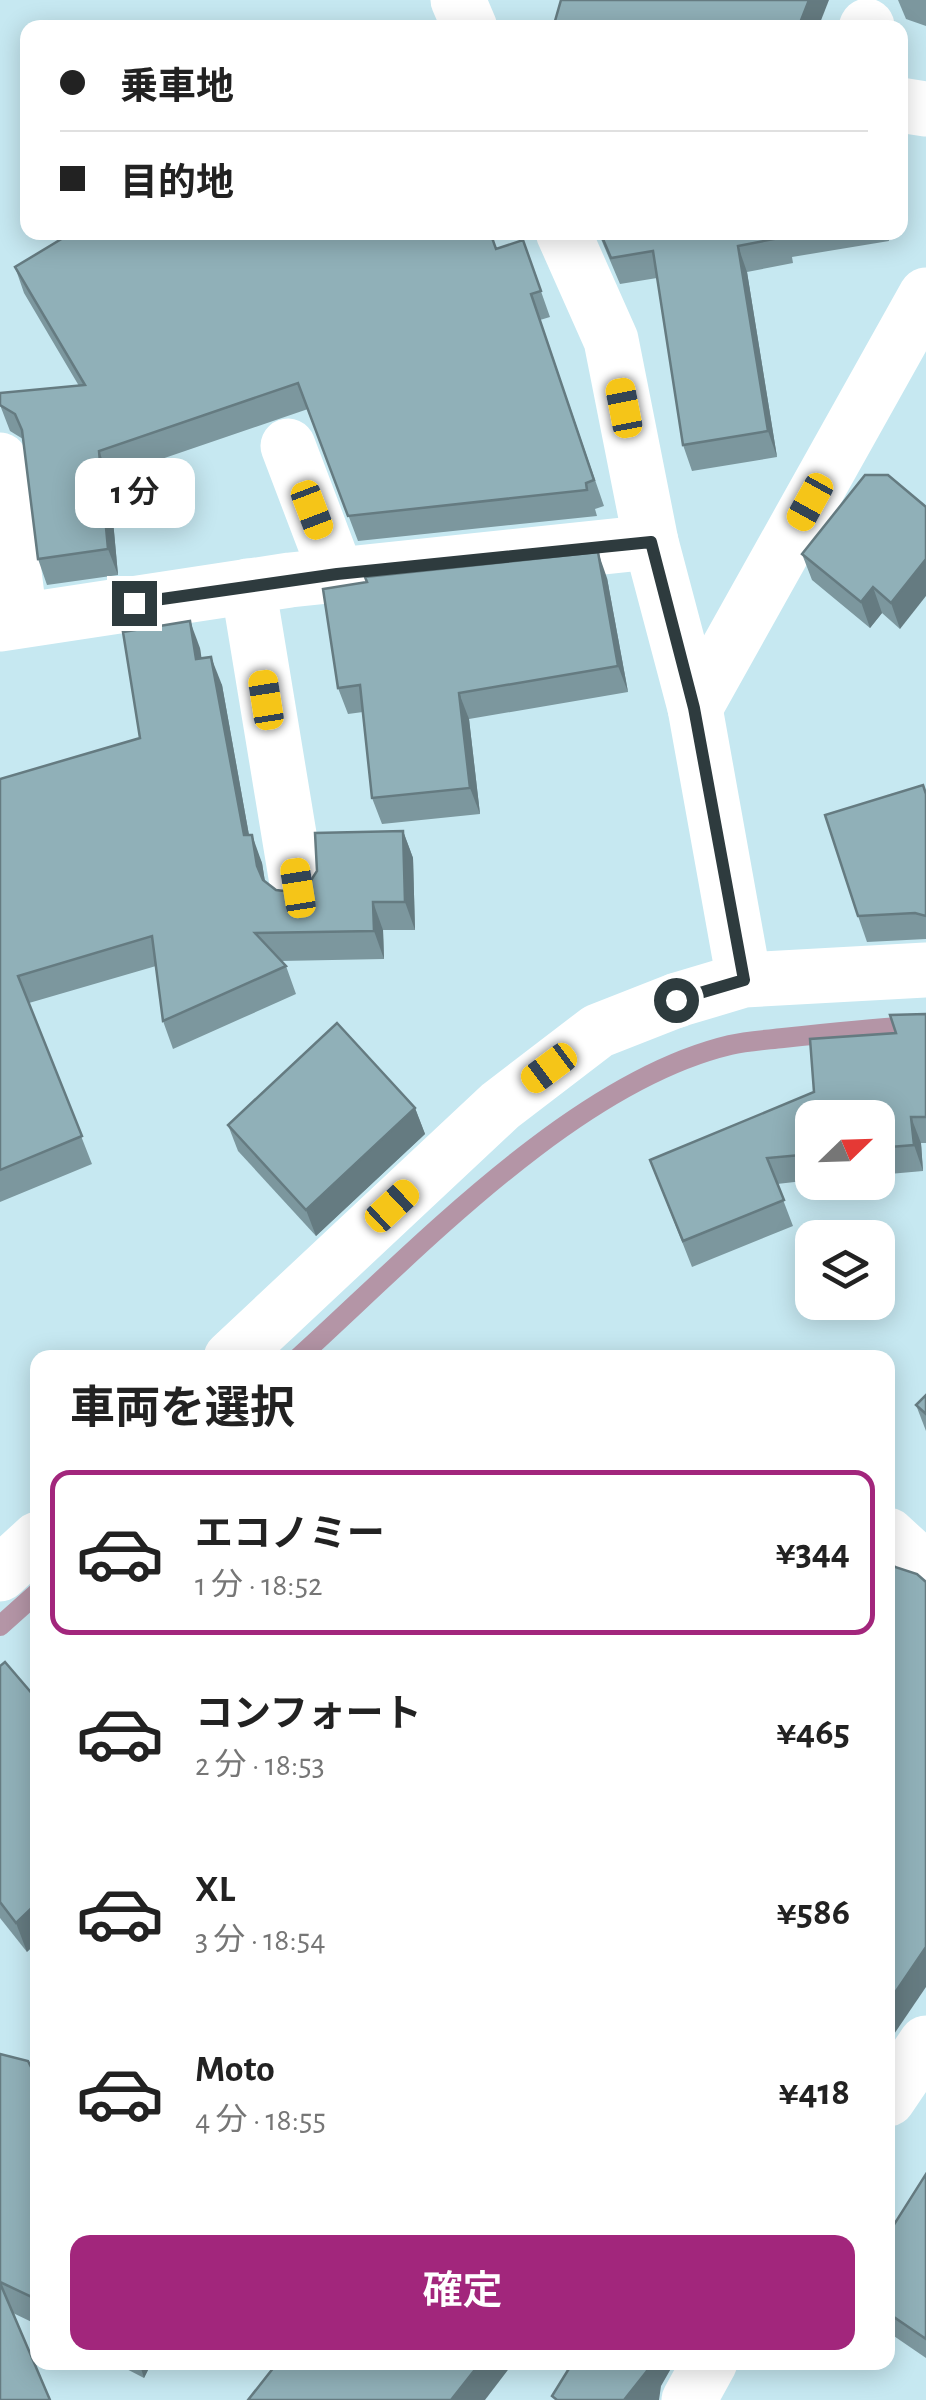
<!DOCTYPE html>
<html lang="ja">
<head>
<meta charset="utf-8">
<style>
	:root { --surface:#fff; --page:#f2f2f2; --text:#222; --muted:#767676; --line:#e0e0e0; --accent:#a2267c }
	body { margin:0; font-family:"Alegreya Sans","Noto Sans JP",sans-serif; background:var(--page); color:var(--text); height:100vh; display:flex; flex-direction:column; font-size:38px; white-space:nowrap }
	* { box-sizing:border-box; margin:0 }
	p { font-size:32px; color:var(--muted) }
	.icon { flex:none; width:55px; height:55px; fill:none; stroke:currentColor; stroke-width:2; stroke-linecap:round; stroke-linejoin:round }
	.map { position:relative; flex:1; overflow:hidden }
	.sheet { position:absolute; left:30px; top:1350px; width:865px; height:1020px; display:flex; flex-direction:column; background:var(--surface); border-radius:20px; box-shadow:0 5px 25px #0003 }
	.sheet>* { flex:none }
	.hud { position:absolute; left:20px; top:20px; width:888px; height:220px; border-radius:20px; box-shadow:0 5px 25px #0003; display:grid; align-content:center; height:220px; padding:0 40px; background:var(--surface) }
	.needle { width:65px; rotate:67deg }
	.fabs { position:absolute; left:795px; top:1100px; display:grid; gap:20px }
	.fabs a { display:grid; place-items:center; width:100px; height:100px; border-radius:20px; background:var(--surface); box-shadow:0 5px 25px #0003; font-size:50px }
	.end { position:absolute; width:45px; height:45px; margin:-22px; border:12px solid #2e3b3e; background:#fff; box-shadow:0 0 0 5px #fff }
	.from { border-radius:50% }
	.bubble { position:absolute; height:70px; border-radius:20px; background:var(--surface); box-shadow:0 5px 25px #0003; font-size:32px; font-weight:600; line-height:70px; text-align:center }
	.car { position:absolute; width:30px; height:60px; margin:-30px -15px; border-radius:12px; box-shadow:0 0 8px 2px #0007; background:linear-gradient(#f5c518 24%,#345 0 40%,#f5c518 0 76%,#345 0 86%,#f5c518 0) }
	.hud b { display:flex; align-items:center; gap:35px; height:95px; font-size:38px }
	.hud b+b { border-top:2px solid var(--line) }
	.hud i { width:25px; height:25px; background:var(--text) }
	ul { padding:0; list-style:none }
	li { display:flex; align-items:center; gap:30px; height:165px; margin:0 20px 15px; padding:0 20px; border:5px solid transparent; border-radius:20px }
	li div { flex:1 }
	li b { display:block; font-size:38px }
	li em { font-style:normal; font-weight:600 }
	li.active { border-color:var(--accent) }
	li>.icon { width:90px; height:90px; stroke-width:1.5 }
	h2 { padding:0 40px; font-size:45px; line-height:120px }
	.primary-button { display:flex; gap:20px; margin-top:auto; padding:20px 40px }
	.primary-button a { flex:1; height:115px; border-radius:20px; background:var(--accent); color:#fff; font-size:40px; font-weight:600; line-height:115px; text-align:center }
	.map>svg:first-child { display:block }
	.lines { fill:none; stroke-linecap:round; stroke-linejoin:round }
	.stream { stroke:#b495a6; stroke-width:20 }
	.street { stroke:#fff; stroke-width:55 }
	.wall { fill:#7c979e }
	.shaded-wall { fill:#657b81 }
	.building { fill:#90b0b8; stroke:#657b81; stroke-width:2.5 }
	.route { stroke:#2e3b3e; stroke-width:12 }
</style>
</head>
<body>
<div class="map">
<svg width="926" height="2400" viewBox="0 0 926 2400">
	<rect width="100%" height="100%" fill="#c6e8f1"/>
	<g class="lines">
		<g class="stream">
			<path d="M298,1358C416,1251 574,1082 730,1045C747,1041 765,1040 783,1038C830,1033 878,1028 926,1025"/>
			<path d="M0,1626L38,1592"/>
		</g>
		<g class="street">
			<path d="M458,0L470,28"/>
			<path d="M866,28L867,26"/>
			<path d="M900,105L926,109"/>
			<path d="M563,232L611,340L651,542L695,708L744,980"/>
			<path d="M288,446L337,575"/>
			<path d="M0,460L20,620"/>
			<path d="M248,586L298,889"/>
			<path d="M0,624L290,580L651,542"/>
			<path d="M695,708L926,295"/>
			<path d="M231,1358L500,1106L598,1031L677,1000L744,980L926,970"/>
			<path d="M888,1535L926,1570"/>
			<path d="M0,1574L38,1539"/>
			<path d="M888,2099L926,2043"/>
			<path d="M689,2400L710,2362"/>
		</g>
	</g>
	<g class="wall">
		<path d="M898,0H926V26L906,19Z"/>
		<path d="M598,232H888L889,241L792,257L793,263L747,272L777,457L692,471L683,445L657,278L620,284Z"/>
		<path d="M523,240L550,317L540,320L604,506L595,509L597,516L358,541L308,409L109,477L118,575L47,585L38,559L23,439L10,431L0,405L79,386L24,293L15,267L496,249Z"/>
		<path d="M888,475L900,629L882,613L870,628L812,580L802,554Z"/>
		<path d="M607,578L628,692L469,719L480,814L382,824L372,798L363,712L348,714L338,688Z"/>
		<path d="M200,648L201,659L222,685L249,835L262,863L265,882L276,890L292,892L308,885L403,831L413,858L415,930H383L384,959L280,961L286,966L296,994L173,1049L163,1021L156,966L29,1003L92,1164L0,1202V779L140,738Z"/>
		<path d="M926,793V939L867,942L858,916Z"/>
		<path d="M926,1014V1143H921L923,1171L878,1175V1118H812V1180L777,1184L793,1226L692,1267L650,1160L814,1092L896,1033Z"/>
		<path d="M415,1108L425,1134L316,1236L238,1151L228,1125Z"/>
		<path d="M926,1395V1431L916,1405Z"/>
		<path d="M0,1666L35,1697L27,1952L0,1918Z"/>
		<path d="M0,2054L38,2081V2325L13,2313L0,2400Z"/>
		<path d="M926,2174V2358L888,2332V2234Z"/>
		<path d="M113,2362H152L144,2378Z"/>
	</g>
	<g class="shaded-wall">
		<path d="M809,0H829L818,28H798Z"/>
		<path d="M738,246L747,272L777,457L768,431Z"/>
		<path d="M99,451L109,477L118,575L108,549Z"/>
		<path d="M598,552L607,578L628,692L618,666Z"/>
		<path d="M926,559V596L900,629L891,603Z"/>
		<path d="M873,587L882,613L870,628L861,602Z"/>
		<path d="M190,621L200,648L206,687L196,659Z"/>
		<path d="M211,657L222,685L254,863L244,835Z"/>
		<path d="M459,693L469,719L480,814L470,788Z"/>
		<path d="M403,831L413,858L415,930L405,902Z"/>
		<path d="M252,835L262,863L267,894L257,866Z"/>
		<path d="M373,902L383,930L384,959L374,931Z"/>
		<path d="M415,1108L425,1134L316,1236L306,1210Z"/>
		<path d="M911,1117L921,1143L923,1171L914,1145Z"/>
		<path d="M38,1902V1942L27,1952L16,1923Z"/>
		<path d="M926,1947V1987L888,2043V2003Z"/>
		<path d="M139,2362H152L144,2378Z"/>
		<path d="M481,2362H514L485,2400H451Z"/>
		<path d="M648,2362H672L673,2365L661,2386L659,2400H624Z"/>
	</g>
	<g class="building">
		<path d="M561,0H809L798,28H553Z"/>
		<path d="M73,232H490L496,249L523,240L541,291L531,294L594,480L586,483L587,490L348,516L298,383L99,451L108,549L38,559L22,430L15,414L0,405V393L85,385L15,267Z"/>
		<path d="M600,232H783L784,237L738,246L768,431L683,445L653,251L611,258Z"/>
		<path d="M865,475H888L926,507V559L891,603L873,587L861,602L802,554Z"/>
		<path d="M598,552L618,666L459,693L470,788L372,798L360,685L338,688L323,589L367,582L365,577Z"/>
		<path d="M190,621L196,659L211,657L244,835H252L257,866L263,880L276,890L292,892L308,885L317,871L315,833L403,831L405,902H373L374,931L255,933L286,966L163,1021L152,936L18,976L82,1136L0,1170V779L140,738L123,632Z"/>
		<path d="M923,785L926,794V916L915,913L858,916L825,815Z"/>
		<path d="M926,1014V1117H911L914,1145L878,1148V1118H812V1154L767,1158L784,1200L683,1241L650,1160L814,1092L810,1039L896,1033L890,1015Z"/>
		<path d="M337,1023L415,1108L306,1210L228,1125Z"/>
		<path d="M926,1395V1414L916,1405Z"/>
		<path d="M888,1560L895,1567L917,1574L926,1582V1947L888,2003Z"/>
		<path d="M5,1662L35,1697L38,1695V1902L16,1923L0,1902V1666Z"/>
		<path d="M0,2054L28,2061L38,2081V2300L0,2282Z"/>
		<path d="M926,2174V2339L888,2313V2234Z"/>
		<path d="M0,2283L50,2400H0Z"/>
		<path d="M278,2362H481L451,2400H248Z"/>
		<path d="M573,2362H648L647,2371L624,2400H557L552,2396Z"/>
	</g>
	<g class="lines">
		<path class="route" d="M134,603L337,574L651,542L694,708L744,980L676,1000"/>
	</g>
</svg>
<div class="fabs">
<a><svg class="needle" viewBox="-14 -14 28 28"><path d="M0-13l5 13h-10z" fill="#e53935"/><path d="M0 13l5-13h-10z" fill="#767676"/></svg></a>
<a><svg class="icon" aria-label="layers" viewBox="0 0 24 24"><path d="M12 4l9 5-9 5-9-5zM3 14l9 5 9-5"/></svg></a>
</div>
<i class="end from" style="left:676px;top:1000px"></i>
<i class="end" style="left:134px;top:603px"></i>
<div class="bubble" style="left:75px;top:458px;width:120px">1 分</div>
<i class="car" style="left:624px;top:408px;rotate:349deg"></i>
<i class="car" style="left:810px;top:502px;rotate:209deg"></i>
<i class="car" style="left:312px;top:510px;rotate:159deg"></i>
<i class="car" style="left:266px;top:700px;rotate:351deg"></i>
<i class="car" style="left:298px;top:888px;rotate:351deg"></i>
<i class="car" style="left:549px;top:1068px;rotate:233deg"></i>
<i class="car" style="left:392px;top:1206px;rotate:47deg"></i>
<div class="hud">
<b><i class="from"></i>乗車地</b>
<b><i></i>目的地</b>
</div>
<section class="sheet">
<h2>車両を選択</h2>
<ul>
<li class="active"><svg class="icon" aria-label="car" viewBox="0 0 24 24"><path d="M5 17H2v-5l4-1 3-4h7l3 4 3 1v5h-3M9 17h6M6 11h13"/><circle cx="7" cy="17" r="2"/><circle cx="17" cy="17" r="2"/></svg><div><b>エコノミー</b><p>1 分 · 18:52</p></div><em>¥344</em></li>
<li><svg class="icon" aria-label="car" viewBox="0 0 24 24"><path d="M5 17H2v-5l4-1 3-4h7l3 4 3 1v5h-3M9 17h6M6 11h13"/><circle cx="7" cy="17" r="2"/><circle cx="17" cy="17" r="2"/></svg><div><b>コンフォート</b><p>2 分 · 18:53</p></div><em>¥465</em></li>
<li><svg class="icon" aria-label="car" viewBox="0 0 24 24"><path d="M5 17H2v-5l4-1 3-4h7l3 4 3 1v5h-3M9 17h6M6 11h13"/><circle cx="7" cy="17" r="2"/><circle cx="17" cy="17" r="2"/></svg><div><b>XL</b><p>3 分 · 18:54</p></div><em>¥586</em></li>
<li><svg class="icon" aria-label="car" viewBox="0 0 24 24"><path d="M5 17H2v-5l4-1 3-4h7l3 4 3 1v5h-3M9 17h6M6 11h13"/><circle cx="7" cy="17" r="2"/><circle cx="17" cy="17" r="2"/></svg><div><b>Moto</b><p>4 分 · 18:55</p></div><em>¥418</em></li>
</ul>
<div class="primary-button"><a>確定</a></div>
</section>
</div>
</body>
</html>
